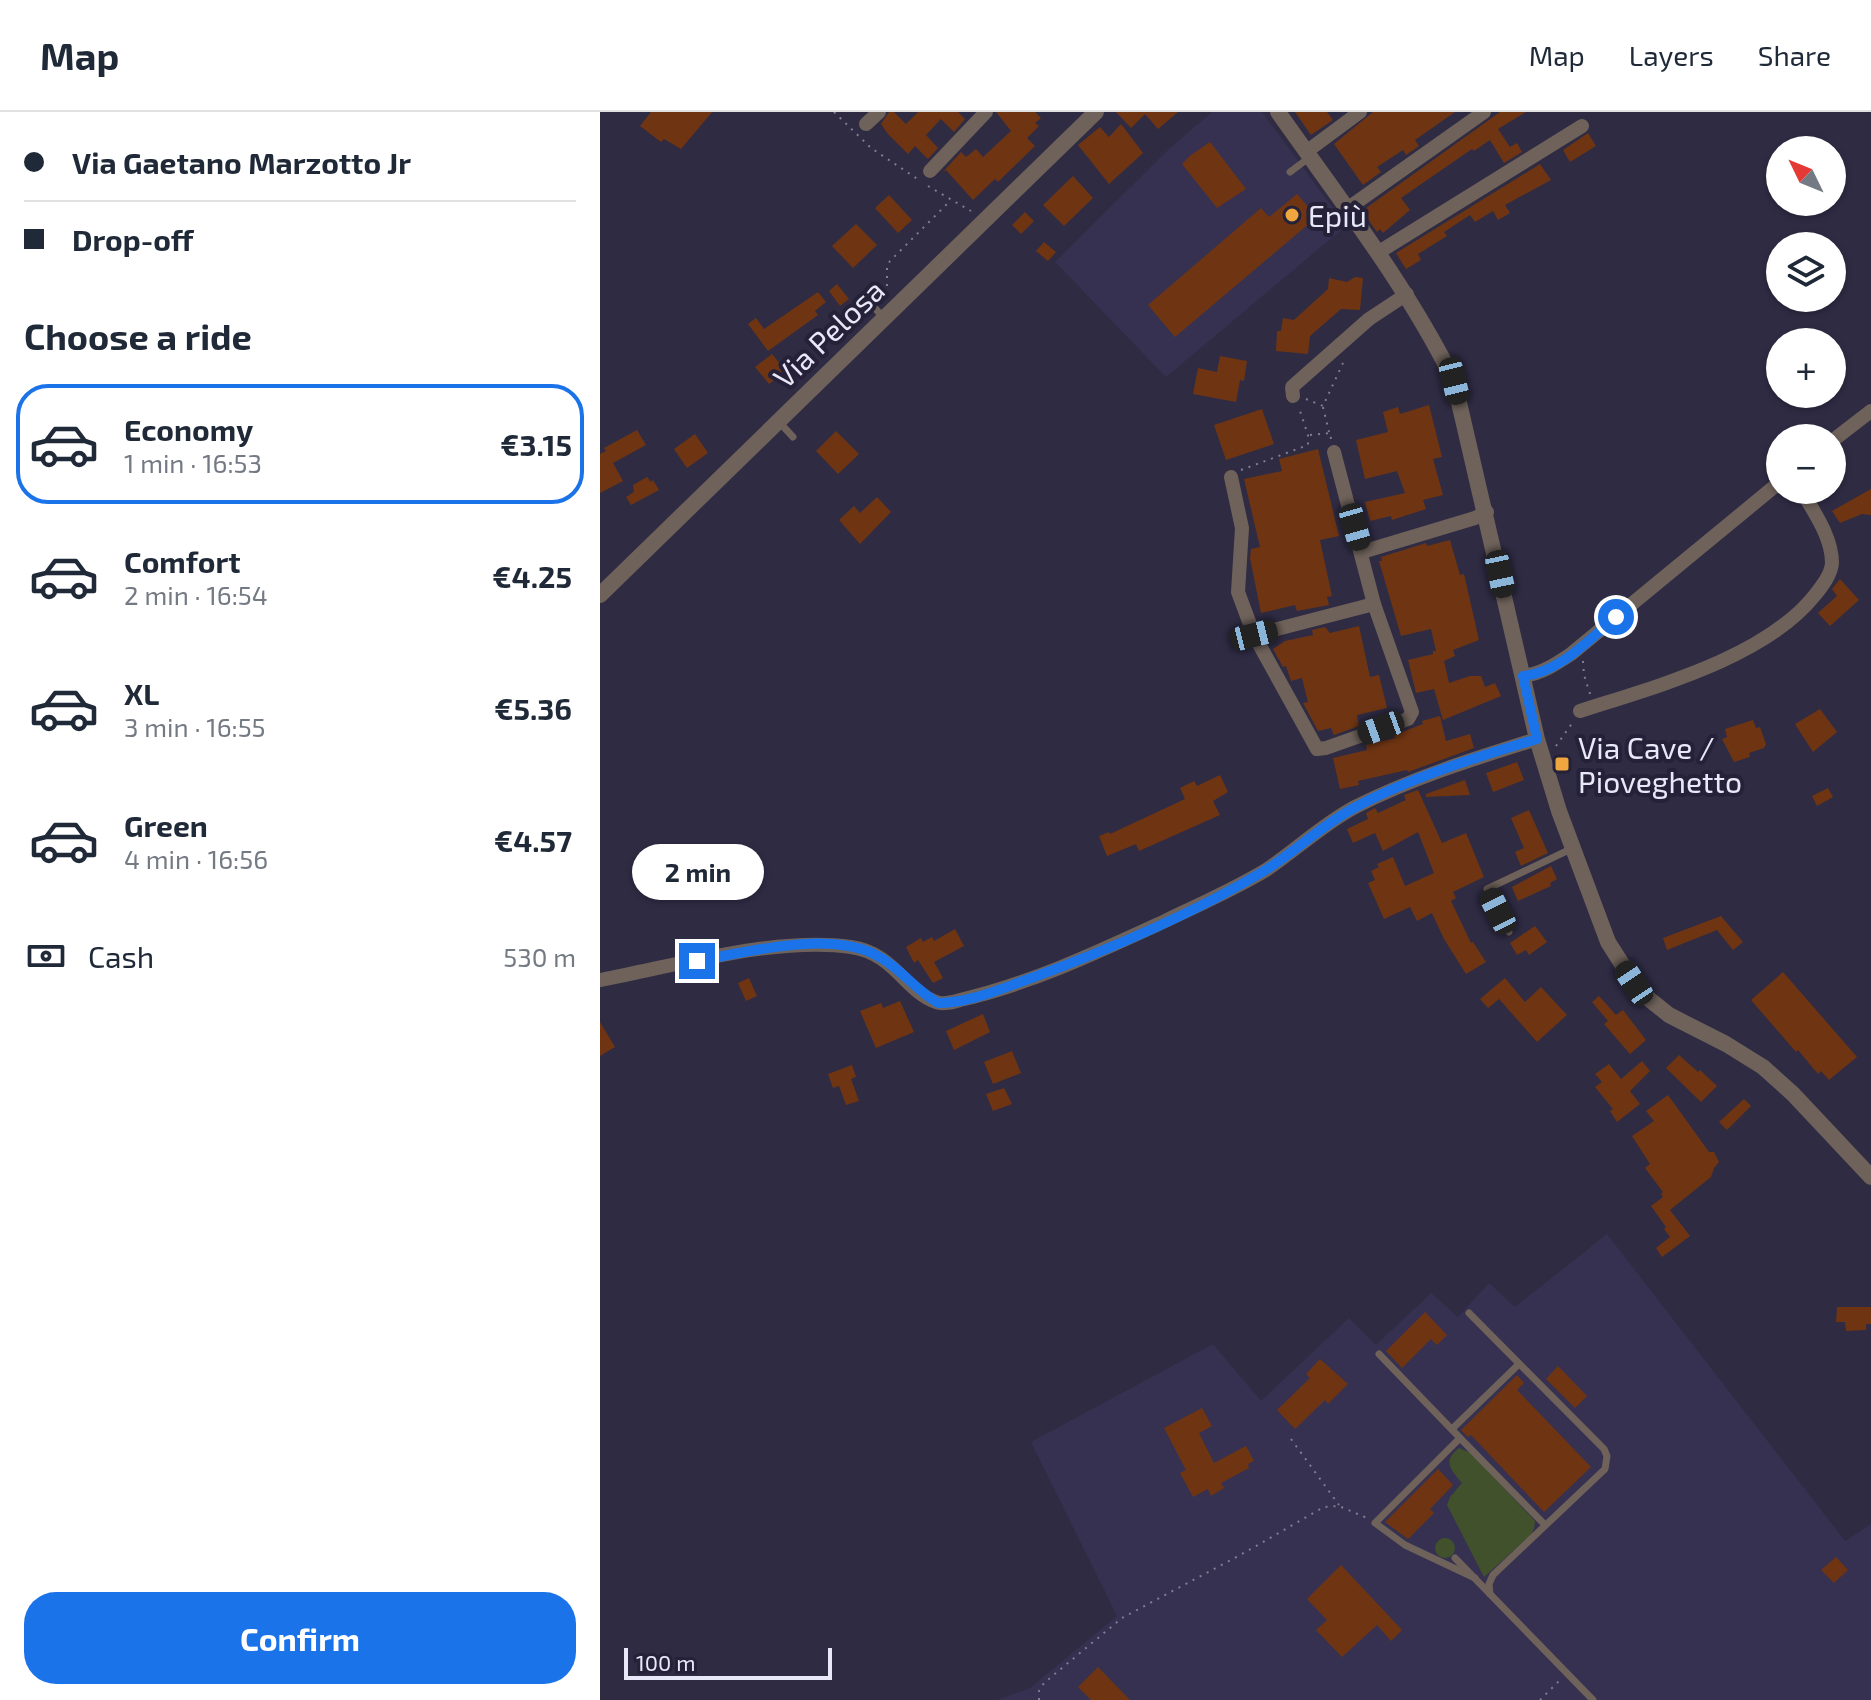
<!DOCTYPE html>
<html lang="en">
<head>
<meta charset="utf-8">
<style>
	:root { --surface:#fff; --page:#f6f6f7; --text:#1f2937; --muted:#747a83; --line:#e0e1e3; --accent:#1a73e8 }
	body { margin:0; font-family:"Exo 2",sans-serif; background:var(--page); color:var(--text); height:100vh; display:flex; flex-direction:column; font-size:30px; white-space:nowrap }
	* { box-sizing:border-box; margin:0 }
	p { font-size:26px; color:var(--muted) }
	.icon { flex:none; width:44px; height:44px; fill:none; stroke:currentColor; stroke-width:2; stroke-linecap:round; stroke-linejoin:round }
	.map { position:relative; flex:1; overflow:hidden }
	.panel { display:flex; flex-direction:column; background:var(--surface); width:600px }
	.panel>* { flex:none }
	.guide { display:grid; align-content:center; height:176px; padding:0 24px; background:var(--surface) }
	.needle { width:52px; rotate:313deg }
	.fabs { position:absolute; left:1166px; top:24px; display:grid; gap:16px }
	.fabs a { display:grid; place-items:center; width:80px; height:80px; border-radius:50%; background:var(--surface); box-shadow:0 2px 6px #0004; font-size:40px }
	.scale { position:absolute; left:24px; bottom:20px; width:208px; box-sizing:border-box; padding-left:8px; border:4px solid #e9e8f8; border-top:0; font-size:22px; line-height:28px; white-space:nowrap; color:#e9e8f8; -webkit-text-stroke:6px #252139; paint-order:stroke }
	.end { position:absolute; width:36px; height:36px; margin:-18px; border:10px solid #1a73e8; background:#fff; box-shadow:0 0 0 4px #fff }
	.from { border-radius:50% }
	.bubble { position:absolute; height:56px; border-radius:28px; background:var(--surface); box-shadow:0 2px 6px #0004; font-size:26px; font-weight:700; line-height:56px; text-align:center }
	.car { position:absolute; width:24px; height:48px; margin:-24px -12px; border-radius:10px; box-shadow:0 0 6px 2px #0007; background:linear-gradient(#222 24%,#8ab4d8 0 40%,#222 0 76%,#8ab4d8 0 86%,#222 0) }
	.guide b { display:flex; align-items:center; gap:28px; height:76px; font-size:30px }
	.guide b+b { border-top:2px solid var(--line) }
	.guide i { width:20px; height:20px; background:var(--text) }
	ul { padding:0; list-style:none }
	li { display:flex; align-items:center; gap:24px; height:120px; margin:0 16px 12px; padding:0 8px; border:4px solid transparent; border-radius:32px }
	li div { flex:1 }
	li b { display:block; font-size:30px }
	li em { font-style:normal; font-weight:700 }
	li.active { border-color:var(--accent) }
	li>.icon { width:72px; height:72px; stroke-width:1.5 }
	h2 { padding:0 24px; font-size:36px; line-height:96px }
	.pay { display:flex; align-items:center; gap:20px; height:88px; padding:0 24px; font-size:30px }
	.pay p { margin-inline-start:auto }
	.cta { display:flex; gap:16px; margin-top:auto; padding:16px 24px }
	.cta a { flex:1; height:92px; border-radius:32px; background:var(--accent); color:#fff; font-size:32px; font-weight:700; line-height:92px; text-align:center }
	header { display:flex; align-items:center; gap:48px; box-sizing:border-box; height:112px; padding:0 40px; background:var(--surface); border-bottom:2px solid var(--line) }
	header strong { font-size:38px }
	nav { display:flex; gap:44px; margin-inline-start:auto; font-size:28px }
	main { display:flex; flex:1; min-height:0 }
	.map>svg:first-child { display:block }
	.built { fill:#363150 }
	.green { fill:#40512c }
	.building { fill:#6f3513 }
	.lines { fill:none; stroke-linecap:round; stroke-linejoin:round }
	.path { stroke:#807e92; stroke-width:2; stroke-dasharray:2 6; stroke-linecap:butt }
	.service { stroke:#6e625a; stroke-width:7 }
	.minor { stroke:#6e625a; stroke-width:14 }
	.tertiary { stroke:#6e625a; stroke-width:16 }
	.route { stroke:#1a73e8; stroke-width:10 }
	.poi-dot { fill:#f0a63e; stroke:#252139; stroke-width:3 }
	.labels { text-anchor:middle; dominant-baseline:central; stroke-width:8; stroke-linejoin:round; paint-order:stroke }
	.poi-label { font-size:30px; fill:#e9e8f8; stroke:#252139; text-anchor:start }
	.street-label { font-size:30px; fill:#e9e8f8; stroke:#252139 }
</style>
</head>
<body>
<header>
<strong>Map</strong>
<nav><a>Map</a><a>Layers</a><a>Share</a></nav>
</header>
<main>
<section class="panel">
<div class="guide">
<b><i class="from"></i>Via Gaetano Marzotto Jr</b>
<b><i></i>Drop-off</b>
</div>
<h2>Choose a ride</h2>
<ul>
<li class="active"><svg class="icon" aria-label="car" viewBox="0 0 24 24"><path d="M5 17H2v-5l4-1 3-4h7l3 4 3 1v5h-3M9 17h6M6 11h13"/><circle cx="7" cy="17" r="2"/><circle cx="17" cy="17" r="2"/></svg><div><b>Economy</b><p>1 min · 16:53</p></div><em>€3.15</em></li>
<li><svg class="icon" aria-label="car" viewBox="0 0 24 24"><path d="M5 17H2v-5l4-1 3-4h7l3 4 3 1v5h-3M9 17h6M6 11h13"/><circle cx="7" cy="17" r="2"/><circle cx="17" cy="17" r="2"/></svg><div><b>Comfort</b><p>2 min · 16:54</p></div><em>€4.25</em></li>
<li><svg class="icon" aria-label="car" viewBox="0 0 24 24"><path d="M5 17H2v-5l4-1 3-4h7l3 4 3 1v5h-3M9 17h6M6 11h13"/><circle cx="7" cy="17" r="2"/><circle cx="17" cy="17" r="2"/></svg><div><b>XL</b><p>3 min · 16:55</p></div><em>€5.36</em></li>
<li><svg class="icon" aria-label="car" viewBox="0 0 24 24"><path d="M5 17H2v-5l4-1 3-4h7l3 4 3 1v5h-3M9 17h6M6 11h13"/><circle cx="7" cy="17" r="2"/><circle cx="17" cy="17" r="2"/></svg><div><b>Green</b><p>4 min · 16:56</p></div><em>€4.57</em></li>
</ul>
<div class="pay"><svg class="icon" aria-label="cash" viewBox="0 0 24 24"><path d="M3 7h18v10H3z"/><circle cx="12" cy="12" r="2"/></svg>Cash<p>530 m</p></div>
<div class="cta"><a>Confirm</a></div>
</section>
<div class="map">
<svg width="1271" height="1588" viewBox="0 0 1271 1588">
	<rect width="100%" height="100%" fill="#2e2b43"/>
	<g class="built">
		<path d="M612,0H662L746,114L566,265L455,150L571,35Z"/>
		<path d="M1007,1122L1245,1429L1271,1412V1588H397L430,1576L517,1504L431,1330L613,1232L661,1289L749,1206L776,1233L831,1181L858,1205L889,1171L915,1195Z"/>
	</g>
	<g class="green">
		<path d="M859,1336L871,1341L935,1409L934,1417L930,1424L884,1465L847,1393L850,1385L862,1371C851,1358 842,1349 859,1336Z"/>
		<circle cx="845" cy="1436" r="10"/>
	</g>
	<g class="building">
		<path d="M51,0H112L81,37L64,27L61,30L40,14Z"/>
		<path d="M289,0H294L306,12L318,0H358L365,7L354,20L341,7L326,23L338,36L328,47L315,34L308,42L288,22L281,12Z"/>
		<path d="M396,0H435L441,6L435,11L439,14L427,26L435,34L398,70L395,67L373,88L346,58L342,61L361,40L366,45L376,37L383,45L411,19Z"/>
		<path d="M516,0H578L558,17L545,2L531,16Z"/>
		<path d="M695,0H727L733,8L711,23Z"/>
		<path d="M773,0H855L815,28L819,34L806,43L803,38L777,55L781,60L763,73L734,32Z"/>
		<path d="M900,0H926L898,17L910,35L917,31L922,40L904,51L890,28L874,39L872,37L801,86L810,98L783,121L780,117L777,120L762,99Z"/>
		<path d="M521,12L543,41L509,72L478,33L500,15L509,25Z"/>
		<path d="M988,21L996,34L970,50L963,38Z"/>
		<path d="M610,30L646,77L617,96L582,52L591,43Z"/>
		<path d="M940,52L951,68L905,93L910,101L898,108L893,99L875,110L870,103L844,120L847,124L818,142L821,148L806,157L796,141Z"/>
		<path d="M473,64L493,86L464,114L443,93Z"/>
		<path d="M697,82L717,105L575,225L548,193L661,96L669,105Z"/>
		<path d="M289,83L312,108L298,121L275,96Z"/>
		<path d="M425,100L434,109L421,122L412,113Z"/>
		<path d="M256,112L277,133L253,156L232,134Z"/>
		<path d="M444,130L456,140L448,149L436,139Z"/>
		<path d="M755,165L763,166L760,198L741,197L710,224L708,242L676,239L677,219H681L683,206L694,208L728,177L729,166L747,170Z"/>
		<path d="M237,172L249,187L240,194L229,179Z"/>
		<path d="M218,180L226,190L215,199L218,203L168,239L148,212L156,206L164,217Z"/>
		<path d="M172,242L186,259L169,272L155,255Z"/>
		<path d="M620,244L647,249L644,269L640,268L636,290L593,282L598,256L617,260Z"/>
		<path d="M829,293L842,345L833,347L843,383L823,388L826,397L792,408L791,404L770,409L765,390L805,381L797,359L765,367L756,328L788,320L783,300L798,295L800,302Z"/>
		<path d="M662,297L674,332L626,348L614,313Z"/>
		<path d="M37,318L46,333L13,351L23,369L0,381V342L6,339L4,336Z"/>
		<path d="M236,319L259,342L238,362L216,339Z"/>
		<path d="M95,322L108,341L87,356L74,337Z"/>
		<path d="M718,337L739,424L720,428L732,484L727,485L729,493L697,499L695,493L661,501L650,446L651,437L660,435L644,367L682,359L679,347Z"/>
		<path d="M47,365L51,370L53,368L59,378L31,393L26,385L34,380L33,373Z"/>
		<path d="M1271,377V403L1262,402L1240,411L1232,399Z"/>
		<path d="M277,385L291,400L260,432L239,408L254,394L260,401Z"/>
		<path d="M850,428L860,463L864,462L879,528L853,538L855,544L844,549L849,571L870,564H881L885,575L895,571L901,584L843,608L834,577L816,581L808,548L833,542V539H836L831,517L801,524L779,449H782L781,445L826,431L827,434Z"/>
		<path d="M1240,467L1259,488L1230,514L1218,501L1237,484L1232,477Z"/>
		<path d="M759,514L770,565L779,563L787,596L757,603L759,614L734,623L731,616L718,619L703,591L708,590L702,566L691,569L686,554L683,555L673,537L685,529L713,523L712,518L725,515L730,521Z"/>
		<path d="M1220,597L1237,620L1213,640L1195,612Z"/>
		<path d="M840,604L846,629L870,622L874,636L808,660L807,658L758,669L759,673L740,677L733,646L767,638L766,633L795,626L794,623L823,612L822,609Z"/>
		<path d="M1153,608L1156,616L1160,615L1166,632L1164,636L1149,641L1150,645L1134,650L1122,627L1127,625L1125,617Z"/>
		<path d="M917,650L924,668L893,680L886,661Z"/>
		<path d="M620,663L628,680L613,689L620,703L539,739L536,732L507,744L499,724L509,720L510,722L585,687L580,676L594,669L597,674Z"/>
		<path d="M865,668L870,683L826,685V682Z"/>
		<path d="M1228,676L1233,685L1217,694L1212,684Z"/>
		<path d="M818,678L842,731L866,721L884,765L853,780L856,786L851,789L871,831L873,830L886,850L866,862L844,827L832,801L817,809L810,795L784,807L768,771L775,768L771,759L779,755L777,752L793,745L805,774L834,761L818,720L783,739L775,721L753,731L747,717L768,707L766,701L775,696L778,701L806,688L804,683Z"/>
		<path d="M929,698L948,741L921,754L915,740L924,736L911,706Z"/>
		<path d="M951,754L957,767L950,771L951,774L918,789L912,775Z"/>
		<path d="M1121,804L1143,830L1133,838L1117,818L1067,838L1063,826Z"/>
		<path d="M935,814L947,830L929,843L926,838L917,843L910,831Z"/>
		<path d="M355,817L364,834L334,850L343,866L333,871L318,848L314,851L306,835L321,826L323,830L332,825L334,829Z"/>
		<path d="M1183,860L1257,945L1229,968L1221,959L1218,962L1198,938L1196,940L1151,888Z"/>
		<path d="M149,866L157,884L146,889L138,871Z"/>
		<path d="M905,866L925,890L941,875L967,903L937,930L899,887L888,896L880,887Z"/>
		<path d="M999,884L1016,903L1023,898L1046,928L1030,942L1004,912L1008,909L992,890Z"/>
		<path d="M300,889L314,920L276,936L260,899L281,891L283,896Z"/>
		<path d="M383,902L390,920L354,938L346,919Z"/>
		<path d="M0,910L15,935L0,944Z"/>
		<path d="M412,939L421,961L393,972L384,950Z"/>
		<path d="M1079,943L1098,960L1100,958L1117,974L1101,990L1066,956Z"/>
		<path d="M1042,949L1050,959L1030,979L1040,992L1017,1010L1010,999L1013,997L995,975L1002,970L995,962L1009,952L1021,967Z"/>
		<path d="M252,953L256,965L251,967L259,989L246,993L239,974L233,976L228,962Z"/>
		<path d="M404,976L412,992L393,999L386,982Z"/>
		<path d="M1068,983L1109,1040H1114L1119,1050L1114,1056L1111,1065L1070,1098L1090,1124L1062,1145L1056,1136L1070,1125L1064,1117L1066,1115L1051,1094L1063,1085L1061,1082L1063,1080L1045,1056L1050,1052L1032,1024L1054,1009L1046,999Z"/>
		<path d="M1144,987L1151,994L1127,1018L1119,1010Z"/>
		<path d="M1237,1195H1271V1212H1266V1218L1246,1219L1245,1210H1236Z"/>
		<path d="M825,1200L847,1223L837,1233L831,1227L802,1256L786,1239Z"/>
		<path d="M720,1247L748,1272L728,1292L725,1288L695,1317L677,1298L710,1266L706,1262Z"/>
		<path d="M958,1254L987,1284L975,1296L946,1267Z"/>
		<path d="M917,1263L924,1271L917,1278L991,1355L944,1400L871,1323L868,1325L861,1318Z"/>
		<path d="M602,1296L612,1314L599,1321L614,1351L646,1334L654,1349L648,1352L649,1356L621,1371L624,1376L611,1384L608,1377L593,1385L580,1361L586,1358L564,1316Z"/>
		<path d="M838,1357L853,1373L830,1397L834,1401L808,1427L785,1410Z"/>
		<path d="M1236,1445L1248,1458L1234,1471L1221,1458Z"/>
		<path d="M741,1453L802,1518L791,1529L777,1513L742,1545L716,1518L727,1508L707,1487Z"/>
		<path d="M498,1555L530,1588H491L478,1575Z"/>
	</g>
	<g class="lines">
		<g class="path">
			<path d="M234,0L271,36L319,68"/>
			<path d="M328,74L371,99"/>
			<path d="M287,182V154L290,149L351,88"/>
			<path d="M706,287L723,294L743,251"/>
			<path d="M723,295L729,320"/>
			<path d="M710,323L730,321L731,327"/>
			<path d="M641,358L708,333V323L699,296"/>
			<path d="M983,549L984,563L990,582"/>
			<path d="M956,634L973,610"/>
			<path d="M691,1327L739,1393"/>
			<path d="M439,1588V1579L444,1571L522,1506L642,1442L724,1395L739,1394L767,1406"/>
			<path d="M940,1588L959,1569"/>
		</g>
		<g class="service">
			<path d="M690,60L710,45"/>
			<path d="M271,192L284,206"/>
			<path d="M180,311L193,325"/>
			<path d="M909,820L887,777L971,737"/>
			<path d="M869,1201L1004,1337L1007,1344L1005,1357L893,1463L889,1472L890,1482"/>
			<path d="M779,1242L860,1326"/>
			<path d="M852,1317L919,1252"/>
			<path d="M855,1446L993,1588"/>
			<path d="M875,1466L805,1433L775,1411L860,1326L945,1413"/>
		</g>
		<g class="minor">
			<path d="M266,12L279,0"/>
			<path d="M706,40L760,0"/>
			<path d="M330,59L386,0"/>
			<path d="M747,97L884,0"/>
			<path d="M779,140L982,14"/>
			<path d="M693,284L692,275L769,207L807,182"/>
			<path d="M1232,329L1271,299"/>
			<path d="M631,365L642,416L638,480L654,523L717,637L726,636L808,607L812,600L774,492L734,340"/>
			<path d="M762,440L875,406L887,400"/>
			<path d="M654,523L774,492"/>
			<path d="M923,564C941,562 956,552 971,542L1180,370"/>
			<path d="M980,599C1054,575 1165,546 1215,483C1222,474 1231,463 1232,451C1232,425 1214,400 1201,378"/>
			<path d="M0,868C75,854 176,824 251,835C294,841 305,879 336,890C343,893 353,890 360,888C430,872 498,840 563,810C598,793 633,778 666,758C696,738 723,712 755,695C812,666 876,646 937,627"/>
		</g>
		<g class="tertiary">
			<path d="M678,0C740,88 806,172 854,269L937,627L959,699L1008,830L1034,871L1049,887L1069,903L1126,932L1163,955L1193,982L1271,1065"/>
			<path d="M0,483L496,0"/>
		</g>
	</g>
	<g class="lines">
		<path class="route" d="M97,849C148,840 225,819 274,842C299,854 314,877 338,891C368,891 398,878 426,868C503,840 594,801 664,759C695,740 722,713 754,696C809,666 877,645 937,627L923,564C959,561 989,527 1016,505"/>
	</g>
	<g class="poi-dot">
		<circle cx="692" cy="103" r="8"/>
		<rect x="954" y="644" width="16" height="16" rx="4"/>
	</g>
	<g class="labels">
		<g class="poi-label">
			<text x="708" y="103">Epiù</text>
			<text x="978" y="635">Via Cave /<tspan x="978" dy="34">Pioveghetto</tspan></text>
		</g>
		<g class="street-label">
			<text transform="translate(228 221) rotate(-44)">Via Pelosa</text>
		</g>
	</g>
</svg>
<div class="fabs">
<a><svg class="needle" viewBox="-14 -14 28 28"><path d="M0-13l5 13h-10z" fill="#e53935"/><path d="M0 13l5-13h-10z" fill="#747a83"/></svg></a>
<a><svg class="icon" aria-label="layers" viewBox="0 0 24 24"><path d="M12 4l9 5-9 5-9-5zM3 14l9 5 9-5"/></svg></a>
<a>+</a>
<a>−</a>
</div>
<div class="scale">100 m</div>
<i class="end from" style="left:1016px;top:505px"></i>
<i class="end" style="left:97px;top:849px"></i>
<div class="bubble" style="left:32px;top:732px;width:132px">2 min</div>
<i class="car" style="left:854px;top:269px;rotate:166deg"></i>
<i class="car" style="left:755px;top:415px;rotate:164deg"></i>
<i class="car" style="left:900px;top:462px;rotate:168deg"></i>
<i class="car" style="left:654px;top:523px;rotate:76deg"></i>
<i class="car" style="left:781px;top:616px;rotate:250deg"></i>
<i class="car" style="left:898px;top:799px;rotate:333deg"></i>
<i class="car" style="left:1034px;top:871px;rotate:326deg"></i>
</div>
</main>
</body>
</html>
